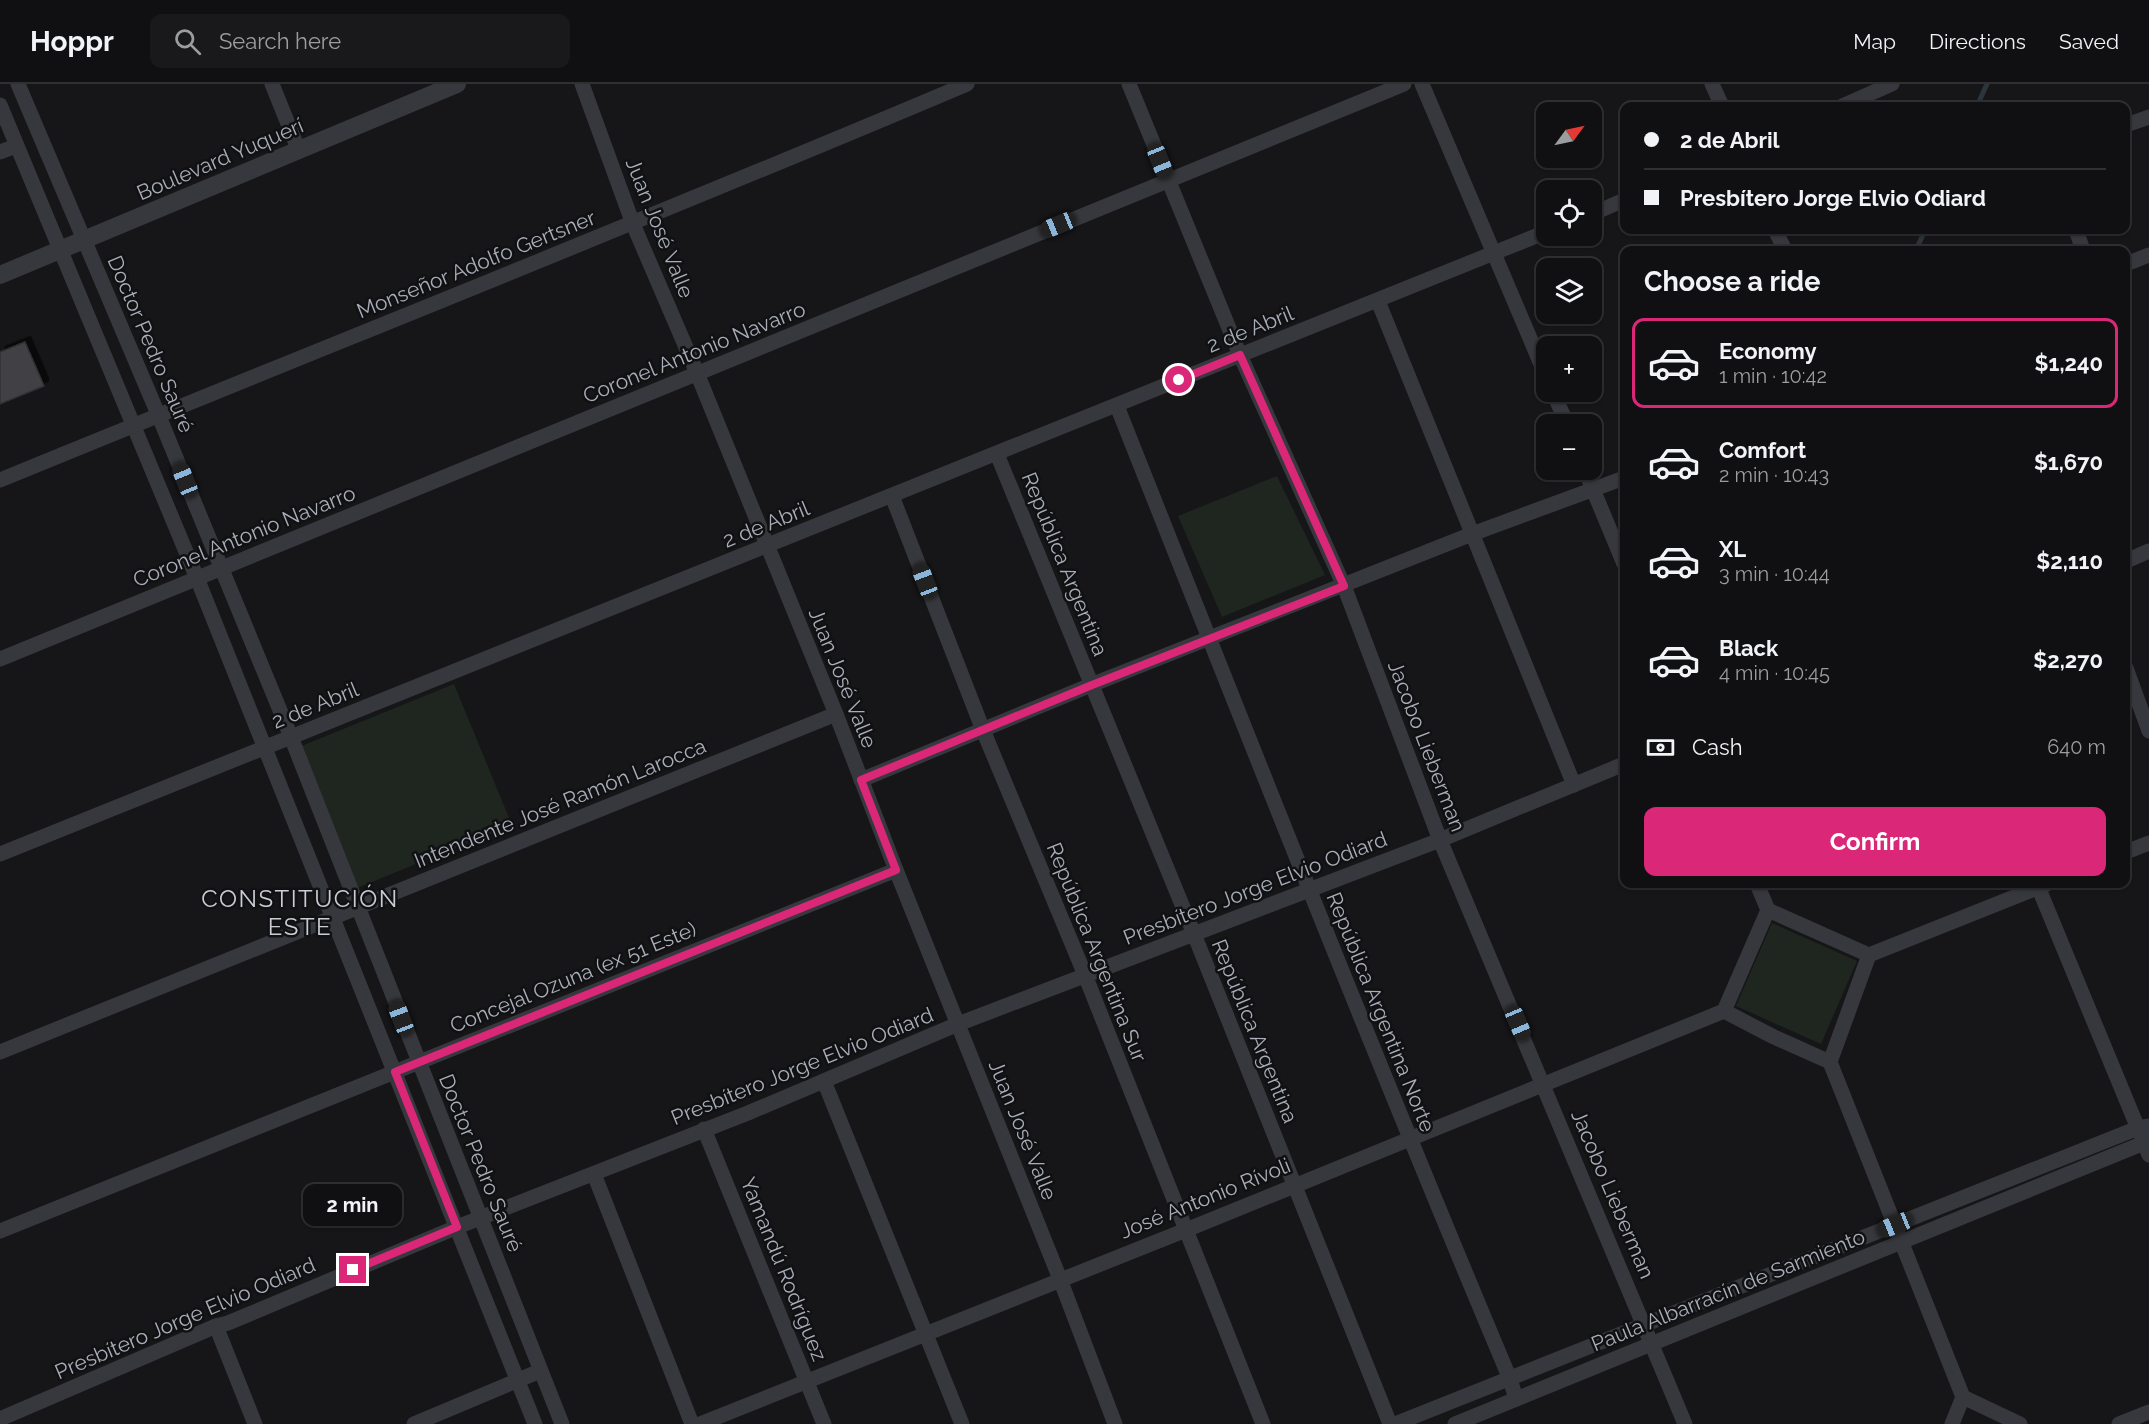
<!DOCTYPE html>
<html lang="en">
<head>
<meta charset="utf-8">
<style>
	:root { --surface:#101012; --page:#19191b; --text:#f1f3f6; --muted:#9c9d9f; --line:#303032; --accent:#db2777 }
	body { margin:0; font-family:Raleway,sans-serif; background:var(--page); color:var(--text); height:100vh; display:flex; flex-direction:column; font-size:22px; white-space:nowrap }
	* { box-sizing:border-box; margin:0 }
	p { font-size:20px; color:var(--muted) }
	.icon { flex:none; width:33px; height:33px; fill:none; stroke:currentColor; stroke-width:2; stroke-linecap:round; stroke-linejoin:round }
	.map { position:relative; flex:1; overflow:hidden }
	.details { position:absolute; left:1620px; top:162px; width:510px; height:642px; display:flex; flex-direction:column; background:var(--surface); border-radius:12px; box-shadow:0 2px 4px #0004,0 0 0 2px var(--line) }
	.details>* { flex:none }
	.hud { position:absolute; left:1620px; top:18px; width:510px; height:132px; border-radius:12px; box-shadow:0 2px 4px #0004,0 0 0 2px var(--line); display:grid; align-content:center; height:132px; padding:0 24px; background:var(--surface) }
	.needle { width:39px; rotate:57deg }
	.tools { position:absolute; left:1536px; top:18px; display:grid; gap:12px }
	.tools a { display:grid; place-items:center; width:66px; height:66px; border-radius:12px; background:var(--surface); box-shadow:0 2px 4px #0004,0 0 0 2px var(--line); font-size:30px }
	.end { position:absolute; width:27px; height:27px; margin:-14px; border:8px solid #db2777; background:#fff; box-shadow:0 0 0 3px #fff }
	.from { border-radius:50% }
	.bubble { position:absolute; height:42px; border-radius:12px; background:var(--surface); box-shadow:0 2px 4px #0004,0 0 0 2px var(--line); font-size:20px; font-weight:700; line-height:42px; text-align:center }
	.car { position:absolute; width:18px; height:36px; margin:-18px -9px; border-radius:8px; box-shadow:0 0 4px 2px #0007; background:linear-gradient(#222 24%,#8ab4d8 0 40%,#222 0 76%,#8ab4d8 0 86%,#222 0) }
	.hud b { display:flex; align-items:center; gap:21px; height:57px; font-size:22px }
	.hud b+b { border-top:2px solid var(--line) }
	.hud i { width:15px; height:15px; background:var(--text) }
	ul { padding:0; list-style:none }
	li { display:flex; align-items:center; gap:18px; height:90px; margin:0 12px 9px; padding:0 12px; border:3px solid transparent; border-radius:12px }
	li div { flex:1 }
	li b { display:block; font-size:22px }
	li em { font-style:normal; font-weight:700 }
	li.on { border-color:var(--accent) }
	li>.icon { width:54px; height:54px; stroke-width:1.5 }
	h2 { padding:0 24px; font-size:27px; line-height:72px }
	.pay { display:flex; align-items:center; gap:15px; height:66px; padding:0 24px; font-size:22px }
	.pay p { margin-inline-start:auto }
	.action { display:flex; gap:12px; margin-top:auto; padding:12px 24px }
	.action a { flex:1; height:69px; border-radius:12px; background:var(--accent); color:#fff; font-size:24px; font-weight:700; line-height:69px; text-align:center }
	header { display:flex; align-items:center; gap:36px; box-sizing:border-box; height:84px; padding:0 30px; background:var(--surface); border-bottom:2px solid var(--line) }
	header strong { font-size:28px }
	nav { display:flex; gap:33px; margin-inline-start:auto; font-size:21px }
	.search { width:420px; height:54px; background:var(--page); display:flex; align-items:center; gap:15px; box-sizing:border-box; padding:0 21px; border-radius:12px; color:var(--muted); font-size:22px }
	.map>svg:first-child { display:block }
	.green { fill:#1e261f }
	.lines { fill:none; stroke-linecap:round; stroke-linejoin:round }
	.stream { stroke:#2c353c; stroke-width:5 }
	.building { fill:#404145; stroke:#303034; stroke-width:1.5; filter:url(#shadow) }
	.minor { stroke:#37383d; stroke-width:15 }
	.tertiary { stroke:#37383d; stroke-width:18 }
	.route { stroke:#db2777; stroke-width:8 }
	.labels { text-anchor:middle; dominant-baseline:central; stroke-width:5; stroke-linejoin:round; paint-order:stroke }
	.street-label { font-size:21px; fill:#a8adb8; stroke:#111113 }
	.quarter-label { font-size:24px; letter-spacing:1.5px; fill:#c9ccd4; stroke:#111113 }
</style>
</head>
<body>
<header>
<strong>Hoppr</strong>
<div class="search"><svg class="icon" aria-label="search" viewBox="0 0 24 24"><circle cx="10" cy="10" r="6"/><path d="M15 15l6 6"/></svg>Search here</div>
<nav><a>Map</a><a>Directions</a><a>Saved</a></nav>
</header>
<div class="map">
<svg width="2149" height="1340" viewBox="0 0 2149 1340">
	<defs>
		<filter id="shadow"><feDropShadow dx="5.5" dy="-5.5" stdDeviation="0" flood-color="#0009"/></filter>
	</defs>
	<rect width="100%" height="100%" fill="#161618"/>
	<g class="green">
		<path d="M1277,392L1325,491L1222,533L1178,432Z"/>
		<path d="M454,600L512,741L357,804L299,663Z"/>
		<path d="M1772,839L1857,877L1821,960L1736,922Z"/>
	</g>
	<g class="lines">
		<g class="stream">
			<path d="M1977,22L1987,0"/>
			<path d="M1916,166L1925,146"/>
		</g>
	</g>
	<path class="building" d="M25,258L44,302L0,320V268Z"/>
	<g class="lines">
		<g class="minor">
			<path d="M18,0L158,330L291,653L562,1340"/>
			<path d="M272,0L299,67"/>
			<path d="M582,0L633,140L697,289L836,630L896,786L1060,1195L1115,1340"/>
			<path d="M1129,0L1240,271L1344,502L1440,756L1685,1340"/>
			<path d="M1422,0L1546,292"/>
			<path d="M1712,0L1722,22"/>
			<path d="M0,21L197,494L535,1340"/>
			<path d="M1842,22L1892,0"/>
			<path d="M2126,41L2149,33"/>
			<path d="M0,68L16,62"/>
			<path d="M1592,130L1624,116"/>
			<path d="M1775,146L1785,166"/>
			<path d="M2076,146L2083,166"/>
			<path d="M2126,180L2149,171"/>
			<path d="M1378,217L1574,701"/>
			<path d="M1553,308L1567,340"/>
			<path d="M1117,322C1246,647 1374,972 1510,1295L1516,1315"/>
			<path d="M997,370L1194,850L1390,1340"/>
			<path d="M1585,386L1624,480"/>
			<path d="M0,396C322,264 646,136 967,0"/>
			<path d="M892,412L983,646L1085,891L1263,1340"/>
			<path d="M2126,477L2149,467"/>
			<path d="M0,575L1404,0"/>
			<path d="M2126,584L2149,647"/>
			<path d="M861,696L1091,601L1472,450L1624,394"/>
			<path d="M2126,768L2149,759"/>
			<path d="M0,770L1546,148"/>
			<path d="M1757,800L1768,826"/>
			<path d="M2037,800L2149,1071"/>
			<path d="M1768,826L1869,871"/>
			<path d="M1869,871L2047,800"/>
			<path d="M1724,927L1774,953L1830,978"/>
			<path d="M1724,927L1768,826"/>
			<path d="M0,968L836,630"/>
			<path d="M1830,978L1963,1313"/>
			<path d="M1830,978L1869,871"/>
			<path d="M824,997L962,1340"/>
			<path d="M704,1045L824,1340"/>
			<path d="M594,1090L692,1340"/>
			<path d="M0,1147L896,786"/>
			<path d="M216,1242L255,1340"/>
			<path d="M1963,1313L2020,1340"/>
			<path d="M0,1335L216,1242L228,1239L457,1143L748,1029L958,940L1440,756L1624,680"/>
			<path d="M414,1340L540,1287"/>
			<path d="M700,1340L1186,1146L1724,927"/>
			<path d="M1395,1340L2138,1044L2149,1042"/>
			<path d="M1455,1340L2144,1059L2149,1055"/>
			<path d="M1952,1340L1963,1313"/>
			<path d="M2119,1340L2149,1328"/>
		</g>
		<path class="tertiary" d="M0,191L457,0"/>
	</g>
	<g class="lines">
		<path class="route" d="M353,1186L457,1143L395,988L896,786L861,696L1092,601L1344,502L1240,271L1179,296"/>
	</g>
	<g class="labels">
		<g class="street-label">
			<text transform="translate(220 75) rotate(-23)">Boulevard Yuquerí</text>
			<text transform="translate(660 144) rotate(68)">Juan José Valle</text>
			<text transform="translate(476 180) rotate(-22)">Monseñor Adolfo Gertsner</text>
			<text transform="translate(1250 245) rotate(-22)">2 de Abril</text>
			<text transform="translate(151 260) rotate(67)">Doctor Pedro Sauré</text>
			<text transform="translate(694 268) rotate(-22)">Coronel Antonio Navarro</text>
			<text transform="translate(766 440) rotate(-22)">2 de Abril</text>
			<text transform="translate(244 452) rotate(-22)">Coronel Antonio Navarro</text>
			<text transform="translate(1065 480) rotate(68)">República Argentina</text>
			<text transform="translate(843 594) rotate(68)">Juan José Valle</text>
			<text transform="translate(315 621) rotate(-22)">2 de Abril</text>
			<text transform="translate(1427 662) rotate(69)">Jacobo Lieberman</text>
			<text transform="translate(560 719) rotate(-22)">Intendente José Ramón Larocca</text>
			<text transform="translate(1255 804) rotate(-21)">Presbítero Jorge Elvio Odiard</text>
			<text transform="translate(1097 868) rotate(68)">República Argentina Sur</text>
			<text transform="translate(573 893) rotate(-22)">Concejal Ozuna (ex 51 Este)</text>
			<text transform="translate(1381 928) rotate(68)">República Argentina Norte</text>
			<text transform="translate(1255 947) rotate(68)">República Argentina</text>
			<text transform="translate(802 982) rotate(-22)">Presbítero Jorge Elvio Odiard</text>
			<text transform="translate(1023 1046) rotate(68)">Juan José Valle</text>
			<text transform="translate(481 1079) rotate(68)">Doctor Pedro Sauré</text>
			<text transform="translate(1613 1110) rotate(67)">Jacobo Lieberman</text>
			<text transform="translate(1205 1114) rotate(-22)">José Antonio Rívoli</text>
			<text transform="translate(784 1185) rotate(68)">Yamandú Rodríguez</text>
			<text transform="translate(1728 1206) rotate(-22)">Paula Albarracín de Sarmiento</text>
			<text transform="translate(185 1234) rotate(-23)">Presbítero Jorge Elvio Odiard</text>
		</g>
		<g class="quarter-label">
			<text x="300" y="814">CONSTITUCIÓN<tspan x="300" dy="28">ESTE</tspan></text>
		</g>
	</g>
</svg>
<div class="tools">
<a><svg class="needle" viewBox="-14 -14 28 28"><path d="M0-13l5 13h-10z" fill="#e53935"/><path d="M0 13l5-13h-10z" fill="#9c9d9f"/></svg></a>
<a><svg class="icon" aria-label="locate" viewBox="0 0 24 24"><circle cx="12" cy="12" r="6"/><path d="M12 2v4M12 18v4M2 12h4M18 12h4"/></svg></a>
<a><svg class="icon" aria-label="layers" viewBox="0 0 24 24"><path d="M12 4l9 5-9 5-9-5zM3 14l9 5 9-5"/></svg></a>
<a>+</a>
<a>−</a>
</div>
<i class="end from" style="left:1179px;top:296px"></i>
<i class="end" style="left:353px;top:1186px"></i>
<div class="bubble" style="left:303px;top:1100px;width:99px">2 min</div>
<i class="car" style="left:1160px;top:77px;rotate:158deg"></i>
<i class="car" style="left:1058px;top:141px;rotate:248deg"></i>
<i class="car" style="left:185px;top:396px;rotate:338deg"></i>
<i class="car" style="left:925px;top:497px;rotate:339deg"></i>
<i class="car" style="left:401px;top:934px;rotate:339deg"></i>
<i class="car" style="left:1518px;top:939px;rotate:157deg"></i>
<i class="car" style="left:1895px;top:1141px;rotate:248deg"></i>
<div class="hud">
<b><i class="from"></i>2 de Abril</b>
<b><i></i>Presbítero Jorge Elvio Odiard</b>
</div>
<section class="details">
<h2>Choose a ride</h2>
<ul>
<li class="on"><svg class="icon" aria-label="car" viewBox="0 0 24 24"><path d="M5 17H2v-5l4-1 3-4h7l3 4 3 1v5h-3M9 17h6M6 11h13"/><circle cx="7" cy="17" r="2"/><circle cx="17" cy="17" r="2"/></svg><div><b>Economy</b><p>1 min · 10:42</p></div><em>$1,240</em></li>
<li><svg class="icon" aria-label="car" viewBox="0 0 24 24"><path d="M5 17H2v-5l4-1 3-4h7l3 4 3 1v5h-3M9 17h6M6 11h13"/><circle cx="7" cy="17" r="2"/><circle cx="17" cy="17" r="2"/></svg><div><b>Comfort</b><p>2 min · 10:43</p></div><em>$1,670</em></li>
<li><svg class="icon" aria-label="car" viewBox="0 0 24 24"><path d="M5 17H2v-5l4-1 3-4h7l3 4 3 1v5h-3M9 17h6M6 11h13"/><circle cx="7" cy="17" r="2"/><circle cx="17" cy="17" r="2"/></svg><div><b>XL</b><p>3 min · 10:44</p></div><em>$2,110</em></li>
<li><svg class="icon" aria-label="car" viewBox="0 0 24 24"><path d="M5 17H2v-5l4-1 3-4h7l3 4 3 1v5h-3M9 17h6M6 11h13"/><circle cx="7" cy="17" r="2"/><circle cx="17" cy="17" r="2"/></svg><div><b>Black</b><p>4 min · 10:45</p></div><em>$2,270</em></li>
</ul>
<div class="pay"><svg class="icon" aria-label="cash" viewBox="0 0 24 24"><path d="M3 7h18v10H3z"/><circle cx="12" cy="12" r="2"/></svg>Cash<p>640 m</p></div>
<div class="action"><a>Confirm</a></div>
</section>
</div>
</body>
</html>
